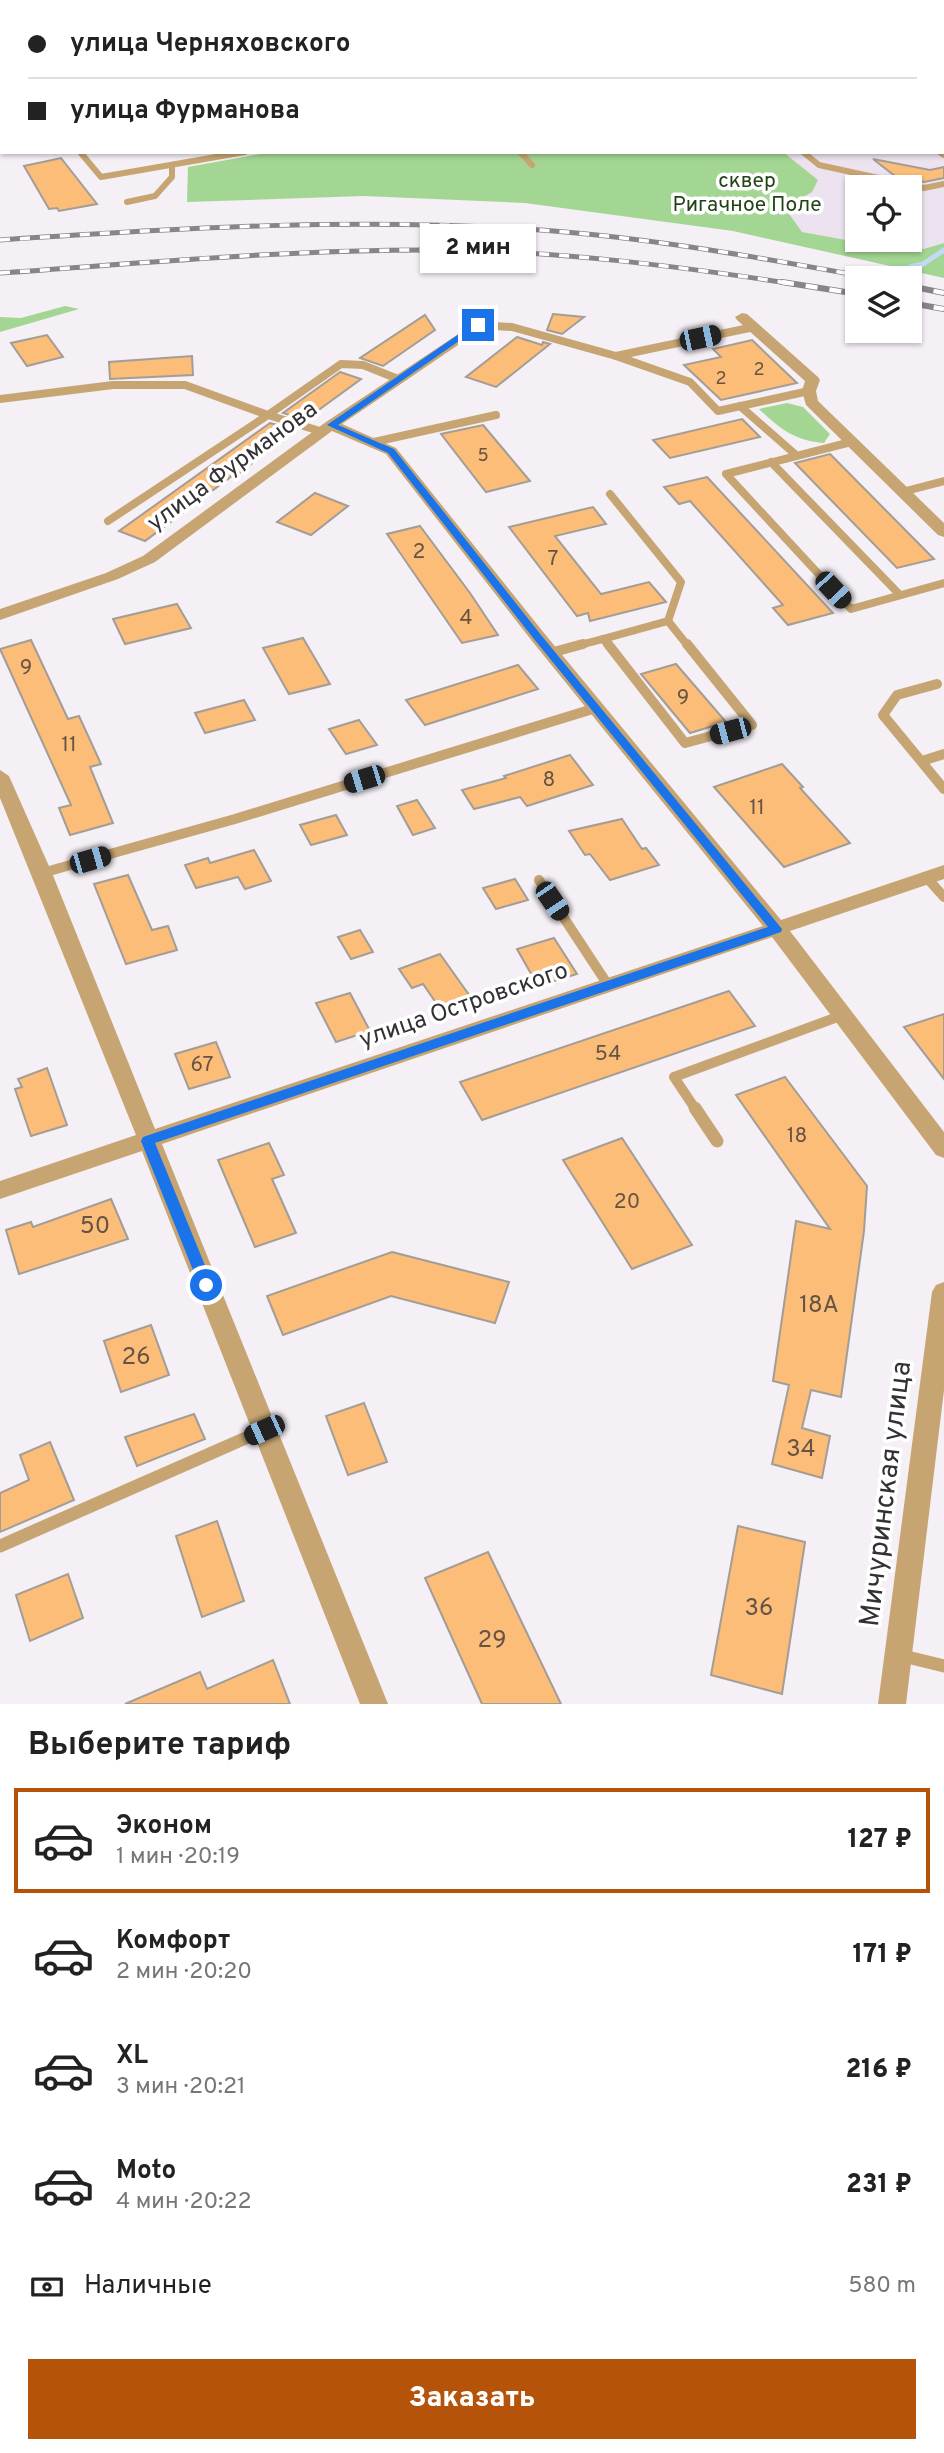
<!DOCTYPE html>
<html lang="ru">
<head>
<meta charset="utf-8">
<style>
	:root { --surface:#fff; --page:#f2f2f2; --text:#222; --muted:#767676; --line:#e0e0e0; --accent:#b45309 }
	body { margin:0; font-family:Overpass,sans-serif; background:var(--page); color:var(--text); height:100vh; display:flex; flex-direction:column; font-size:26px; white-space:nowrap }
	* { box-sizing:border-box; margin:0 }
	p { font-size:23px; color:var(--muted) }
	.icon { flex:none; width:38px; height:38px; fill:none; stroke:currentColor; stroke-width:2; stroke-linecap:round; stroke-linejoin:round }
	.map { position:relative; height:1704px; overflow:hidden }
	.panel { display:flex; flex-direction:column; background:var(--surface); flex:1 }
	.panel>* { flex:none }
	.guide { position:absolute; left:0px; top:0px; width:945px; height:154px; box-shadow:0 2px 5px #0004; display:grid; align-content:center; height:154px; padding:0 28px; background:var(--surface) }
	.buttons { position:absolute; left:845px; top:175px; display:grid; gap:14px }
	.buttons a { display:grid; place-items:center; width:77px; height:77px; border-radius:0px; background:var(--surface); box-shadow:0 2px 5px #0004; font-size:35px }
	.end { position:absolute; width:32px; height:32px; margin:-16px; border:9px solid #1a73e8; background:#fff; box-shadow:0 0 0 4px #fff }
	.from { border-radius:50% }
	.bubble { position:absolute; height:49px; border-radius:0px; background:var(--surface); box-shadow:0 2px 5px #0004; font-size:23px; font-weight:800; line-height:49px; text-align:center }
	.car { position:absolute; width:21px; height:42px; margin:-21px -10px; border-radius:9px; box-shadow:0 0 5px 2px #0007; background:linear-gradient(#222 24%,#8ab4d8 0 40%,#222 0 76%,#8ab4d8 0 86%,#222 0) }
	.guide b { display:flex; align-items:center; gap:24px; height:66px; font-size:26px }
	.guide b+b { border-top:2px solid var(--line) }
	.guide i { width:18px; height:18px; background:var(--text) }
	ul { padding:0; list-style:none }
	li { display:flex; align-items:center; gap:21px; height:105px; margin:0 14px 10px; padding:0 14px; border:4px solid transparent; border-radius:0px }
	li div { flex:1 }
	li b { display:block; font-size:26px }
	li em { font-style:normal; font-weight:800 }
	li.current { border-color:var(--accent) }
	li>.icon { width:63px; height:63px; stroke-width:1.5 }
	h2 { padding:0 28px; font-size:32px; line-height:84px }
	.pay { display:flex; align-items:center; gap:18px; height:77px; padding:0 28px; font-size:26px }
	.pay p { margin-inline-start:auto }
	.cta { display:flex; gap:14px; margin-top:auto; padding:14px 28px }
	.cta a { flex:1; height:80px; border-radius:0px; background:var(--accent); color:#fff; font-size:28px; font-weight:800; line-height:80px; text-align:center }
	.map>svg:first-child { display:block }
	.built { fill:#ede2ef; fill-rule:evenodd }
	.green { fill:#a3d693 }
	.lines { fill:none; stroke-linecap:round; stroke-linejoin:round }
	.stream { stroke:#c3d9f5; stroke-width:5 }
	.building { fill:#fbbd77; stroke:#a39d97; stroke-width:2 }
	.service-far3 { stroke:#c7a573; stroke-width:6 }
	.service-far2 { stroke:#c7a573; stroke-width:8 }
	.service-far1 { stroke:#c7a573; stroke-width:10 }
	.service { stroke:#c7a573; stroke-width:13 }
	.minor { fill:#c7a573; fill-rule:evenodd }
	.secondary { fill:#b07e26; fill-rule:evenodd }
	.primary { fill:#8d692f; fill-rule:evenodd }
	.rail-far1-casing { stroke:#888489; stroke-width:5 }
	.rail-casing { stroke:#888489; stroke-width:6 }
	.rail-far1 { stroke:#fff; stroke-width:3.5; stroke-dasharray:10; stroke-linecap:butt }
	.rail { stroke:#fff; stroke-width:4.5; stroke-dasharray:12; stroke-linecap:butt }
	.route { fill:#1a73e8 }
	.labels { text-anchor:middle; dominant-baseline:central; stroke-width:7; stroke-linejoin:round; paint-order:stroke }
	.far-number-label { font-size:18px; fill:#655445 }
	.far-park-label { font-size:21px; fill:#214415; stroke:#fff }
	.number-label { font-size:21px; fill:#655445 }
	.street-label { font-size:24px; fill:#333134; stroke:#fff }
	.near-number-label { font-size:24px; fill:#655445 }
	.near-street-label { font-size:28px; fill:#333134; stroke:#fff }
</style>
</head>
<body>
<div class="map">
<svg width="944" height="1704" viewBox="0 0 944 1704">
	<rect width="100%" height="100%" fill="#f5eff6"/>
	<g class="built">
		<path d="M414,0H891L893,2H402Z"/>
		<path d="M944,46V243L913,252L802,232L785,207L812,192L783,152H943ZM858,187H910V240H858Z"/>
	</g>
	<g class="green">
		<path d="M272,152H783L818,180L812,192L785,208L802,232L913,252L944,243V278L733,231L525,203L364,196L187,202L188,167Z"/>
		<path d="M65,306L79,309L0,332V317L21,318Z"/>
		<path d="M787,403L803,407L830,434L824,443C795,441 780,429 759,409Z"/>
	</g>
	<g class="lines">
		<path class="stream" d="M903,274L910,267L923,264L944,250"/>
	</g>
	<g class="building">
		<path d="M61,158L97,204L59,211L57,208L49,209L24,166Z"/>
		<path d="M873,159L930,170L944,167V178L924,182L895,176Z"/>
		<path d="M553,314L584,317L562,334L547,330Z"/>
		<path d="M425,315L435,330L383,366L360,358Z"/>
		<path d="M47,335L63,357L27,366L11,343Z"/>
		<path d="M517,337L542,345L543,342L550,344L496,387L466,377Z"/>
		<path d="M752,340L797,383L721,400L684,365L721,357L713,349Z"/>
		<path d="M192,356L193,375L110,379L109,362Z"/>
		<path d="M340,372L361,379L305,420L283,413Z"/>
		<path d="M742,419L760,437L670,458L653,440Z"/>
		<path d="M270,423L292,429L284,435L288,436L234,477L232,476L145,541L119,531Z"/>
		<path d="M483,425L530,481L486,492L441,434Z"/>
		<path d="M830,454L934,559L897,568L795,463Z"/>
		<path d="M707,477L833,613L788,625L773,608L783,605L690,501L679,504L664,487Z"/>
		<path d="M315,493L348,506L311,535L277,522Z"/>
		<path d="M593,507L606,524L555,536L601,594L649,582L666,602L590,621L588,613L577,616L509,527Z"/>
		<path d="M420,526L470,593L498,635L462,643L387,534Z"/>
		<path d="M177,604L191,628L125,644L113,619Z"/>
		<path d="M303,638L330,684L289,694L263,648Z"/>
		<path d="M31,640L68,719L79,716L101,764L90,767L113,823L70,835L59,808L71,805L0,649Z"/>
		<path d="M676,664L726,722L690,733L641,674Z"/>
		<path d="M518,665L538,689L425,725L406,700Z"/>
		<path d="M244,700L255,720L205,733L195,713Z"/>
		<path d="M359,720L377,745L346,754L329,729Z"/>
		<path d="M570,755L593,785L527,806L520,797L474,809L462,790L506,778L504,776Z"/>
		<path d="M782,764L803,787L800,788L850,843L784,867L714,787Z"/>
		<path d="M417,800L435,828L413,835L397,806Z"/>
		<path d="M336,815L347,835L311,845L300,825Z"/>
		<path d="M622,819L642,849L646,848L659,865L610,880L590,854L585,855L569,831Z"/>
		<path d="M254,850L271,881L245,889L238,877L196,888L185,865L208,858L210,863Z"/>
		<path d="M128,875L152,930L168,926L177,950L126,964L94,884Z"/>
		<path d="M515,879L528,900L496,909L483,888Z"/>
		<path d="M360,930L373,952L351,959L338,937Z"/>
		<path d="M554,938L577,974L538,986L517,949Z"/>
		<path d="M440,954L472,999L441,1010L423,984L412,988L399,969Z"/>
		<path d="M729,991L755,1026L482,1120L460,1082Z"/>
		<path d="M350,993L370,1031L336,1042L316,1003Z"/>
		<path d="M944,1014V1079L904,1027Z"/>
		<path d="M216,1042L230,1077L189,1089L175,1054Z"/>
		<path d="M47,1068L67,1125L31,1136L15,1089L22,1087L18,1079Z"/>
		<path d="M785,1077L867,1186L864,1231L841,1397L811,1390L802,1428L830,1436L822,1478L772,1464L789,1385L773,1381L796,1221L830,1229L736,1095Z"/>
		<path d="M622,1138L692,1245L632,1269L563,1160Z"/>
		<path d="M269,1143L284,1175L272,1179L296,1233L255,1247L218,1160Z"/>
		<path d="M111,1199L128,1239L19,1274L6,1230L31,1222L33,1227Z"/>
		<path d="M392,1252L509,1282L495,1323L391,1296L283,1335L267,1296Z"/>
		<path d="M151,1325L169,1375L121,1392L104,1341Z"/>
		<path d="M364,1403L387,1462L348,1475L326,1416Z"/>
		<path d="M194,1414L205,1439L137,1466L125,1437Z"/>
		<path d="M50,1442L74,1500L0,1532V1493L29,1480L20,1455Z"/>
		<path d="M217,1521L244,1601L202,1617L176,1536Z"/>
		<path d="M738,1526L805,1542L782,1694L711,1675Z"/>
		<path d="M488,1552L561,1704H482L425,1578Z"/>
		<path d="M68,1574L83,1618L30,1641L16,1595Z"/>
		<path d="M273,1660L290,1704H125L200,1672L207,1689Z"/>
	</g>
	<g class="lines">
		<g class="service-far3">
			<path d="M21,0H27"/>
			<path d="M169,0H179"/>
			<path d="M299,0L301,2"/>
			<path d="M663,0L665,2"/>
			<path d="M0,74L2,77"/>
			<path d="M80,152L101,177L245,152"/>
			<path d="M520,152L532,165"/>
			<path d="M803,152L819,165L924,188L944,184"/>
			<path d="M940,152L944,155"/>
			<path d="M127,202L155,196L172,177V165"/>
		</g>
		<g class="service-far2">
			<path d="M478,325L512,327L616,356L690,382L718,411L809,391"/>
			<path d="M616,356L754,327"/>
			<path d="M0,399L113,385H185L268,415L341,364L363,365L398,379"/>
			<path d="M740,406L796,455"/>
			<path d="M374,442L496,415"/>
			<path d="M851,442L726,474L851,609L944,583"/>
			<path d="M771,462L900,595"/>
			<path d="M902,492L944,481"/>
			<path d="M610,494L681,582L668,621"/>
			<path d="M108,521L268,415L323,432"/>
			<path d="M603,639L609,646"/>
			<path d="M603,639L668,621L688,646"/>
			<path d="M576,646L603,639"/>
		</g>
		<g class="service-far1">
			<path d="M608,644L685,743L752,725L687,644"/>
			<path d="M550,653L583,644"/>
			<path d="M937,684L897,695L883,715L944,789"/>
			<path d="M922,761L944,754"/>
			<path d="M42,873L235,819L596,708"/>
			<path d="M927,878L944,897"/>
			<path d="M539,880L608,985"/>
			<path d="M696,1110L674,1077L843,1015"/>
		</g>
		<g class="service">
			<path d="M695,1108L717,1141"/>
			<path d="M0,1546L264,1430"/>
			<path d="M899,1655L944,1666"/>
		</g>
		<g class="minor">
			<path d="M367,0H378L379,2H368Z"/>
			<path d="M944,35V42H943V35Z"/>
			<path d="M742,313L747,314L818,377L820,380L816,391L818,401L944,523V537L938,535L806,405L802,391L805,381L737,320L735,317Z"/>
			<path d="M478,321L483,322V328L342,424L396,448L544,633L781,920L944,865V879L790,931L944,1132V1158L936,1155L772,937L162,1144L388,1704H360L142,1151L0,1199V1181L136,1135L0,798V770L9,776L52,873L155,1129L763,926L532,641L386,454L332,431L155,562L118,579L0,620V609L106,573L143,556L326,422Z"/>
			<path d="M944,1282V1390L906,1704H878L932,1292L936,1285Z"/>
		</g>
		<g class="secondary">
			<path d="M905,0H917L918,2H906Z"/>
			<rect x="943" y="18" width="1" height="7"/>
		</g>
		<g class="primary">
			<path d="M332,0H352L331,2Z"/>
			<rect x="0" y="49" width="2" height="6"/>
		</g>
		<defs>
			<g id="rail-far1">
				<path d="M0,240C180,228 361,217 541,230C652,238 762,258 872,278"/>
				<path d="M0,273C146,263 293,249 440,250C559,251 677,266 794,284"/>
			</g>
			<g id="rail">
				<path d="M782,282L858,294"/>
				<path d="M910,286L944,293"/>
				<path d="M910,303L944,309"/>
			</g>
		</defs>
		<use href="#rail-far1" class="rail-far1-casing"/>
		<use href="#rail" class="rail-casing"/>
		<use href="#rail-far1" class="rail-far1"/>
		<use href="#rail" class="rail"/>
	</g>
	<path class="route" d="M475,323L482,325L338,425L394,449L541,635L782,929L781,932L155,1143L213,1285L206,1291L199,1285L141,1141L143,1137L768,927L534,639L388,453L327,425Z"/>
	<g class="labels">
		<g class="far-number-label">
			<text x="759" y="370">2</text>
			<text x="721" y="379">2</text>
			<text x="483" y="456">5</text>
		</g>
		<g class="far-park-label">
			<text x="747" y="181">сквер<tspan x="747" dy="24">Ригачное Поле</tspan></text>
		</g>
		<g class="number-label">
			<text x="419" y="552">2</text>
			<text x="553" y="559">7</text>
			<text x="466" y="618">4</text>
			<text x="26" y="668">9</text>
			<text x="683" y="698">9</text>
			<text x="69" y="745">11</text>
			<text x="549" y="780">8</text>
			<text x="757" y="808">11</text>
			<text x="608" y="1054">54</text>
			<text x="202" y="1065">67</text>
			<text x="797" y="1136">18</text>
			<text x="627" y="1202">20</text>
		</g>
		<g class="street-label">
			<text transform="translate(233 467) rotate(-36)">улица Фурманова</text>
			<text transform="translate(464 1006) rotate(-19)">улица Островского</text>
		</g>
		<g class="near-number-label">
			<text x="95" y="1227">50</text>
			<text x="819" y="1306">18А</text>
			<text x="136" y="1358">26</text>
			<text x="801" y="1450">34</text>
			<text x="759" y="1609">36</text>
			<text x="492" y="1641">29</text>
		</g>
		<g class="near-street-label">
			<text transform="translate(887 1494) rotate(-83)">Мичуринская улица</text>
		</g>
	</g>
</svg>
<div class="buttons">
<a><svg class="icon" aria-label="locate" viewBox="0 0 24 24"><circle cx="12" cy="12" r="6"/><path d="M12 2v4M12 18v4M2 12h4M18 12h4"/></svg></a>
<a><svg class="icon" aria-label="layers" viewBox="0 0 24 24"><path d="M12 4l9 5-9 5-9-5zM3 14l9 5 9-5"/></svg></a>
</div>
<i class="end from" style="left:206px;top:1285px"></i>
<i class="end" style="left:478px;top:325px"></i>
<div class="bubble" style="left:420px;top:224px;width:116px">2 мин</div>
<i class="car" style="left:700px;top:338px;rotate:78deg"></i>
<i class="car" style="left:833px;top:590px;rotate:137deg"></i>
<i class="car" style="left:730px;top:731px;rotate:255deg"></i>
<i class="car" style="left:364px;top:779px;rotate:253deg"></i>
<i class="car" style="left:90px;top:860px;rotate:74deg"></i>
<i class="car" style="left:552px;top:901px;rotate:146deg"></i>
<i class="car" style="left:264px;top:1430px;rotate:246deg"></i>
<div class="guide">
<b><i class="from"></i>улица Черняховского</b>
<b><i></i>улица Фурманова</b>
</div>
</div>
<section class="panel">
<h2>Выберите тариф</h2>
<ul>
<li class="current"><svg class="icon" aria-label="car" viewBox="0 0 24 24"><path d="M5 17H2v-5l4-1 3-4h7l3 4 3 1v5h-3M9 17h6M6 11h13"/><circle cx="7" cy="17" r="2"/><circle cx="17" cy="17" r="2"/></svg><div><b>Эконом</b><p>1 мин · 20:19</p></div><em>127 ₽</em></li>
<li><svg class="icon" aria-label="car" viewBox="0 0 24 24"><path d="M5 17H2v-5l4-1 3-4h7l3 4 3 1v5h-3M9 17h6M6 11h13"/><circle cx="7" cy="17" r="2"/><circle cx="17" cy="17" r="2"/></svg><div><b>Комфорт</b><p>2 мин · 20:20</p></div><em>171 ₽</em></li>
<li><svg class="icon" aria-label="car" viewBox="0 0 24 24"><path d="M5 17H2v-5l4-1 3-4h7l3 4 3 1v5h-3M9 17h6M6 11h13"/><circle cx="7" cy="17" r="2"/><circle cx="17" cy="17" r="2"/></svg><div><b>XL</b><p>3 мин · 20:21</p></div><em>216 ₽</em></li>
<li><svg class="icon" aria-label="car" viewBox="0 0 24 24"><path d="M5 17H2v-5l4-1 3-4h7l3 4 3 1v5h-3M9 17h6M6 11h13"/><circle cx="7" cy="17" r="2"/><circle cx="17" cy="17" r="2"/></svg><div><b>Moto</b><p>4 мин · 20:22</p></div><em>231 ₽</em></li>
</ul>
<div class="pay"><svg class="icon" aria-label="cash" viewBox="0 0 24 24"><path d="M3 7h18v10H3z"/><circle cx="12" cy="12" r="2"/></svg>Наличные<p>580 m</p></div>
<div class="cta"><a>Заказать</a></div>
</section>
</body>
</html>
